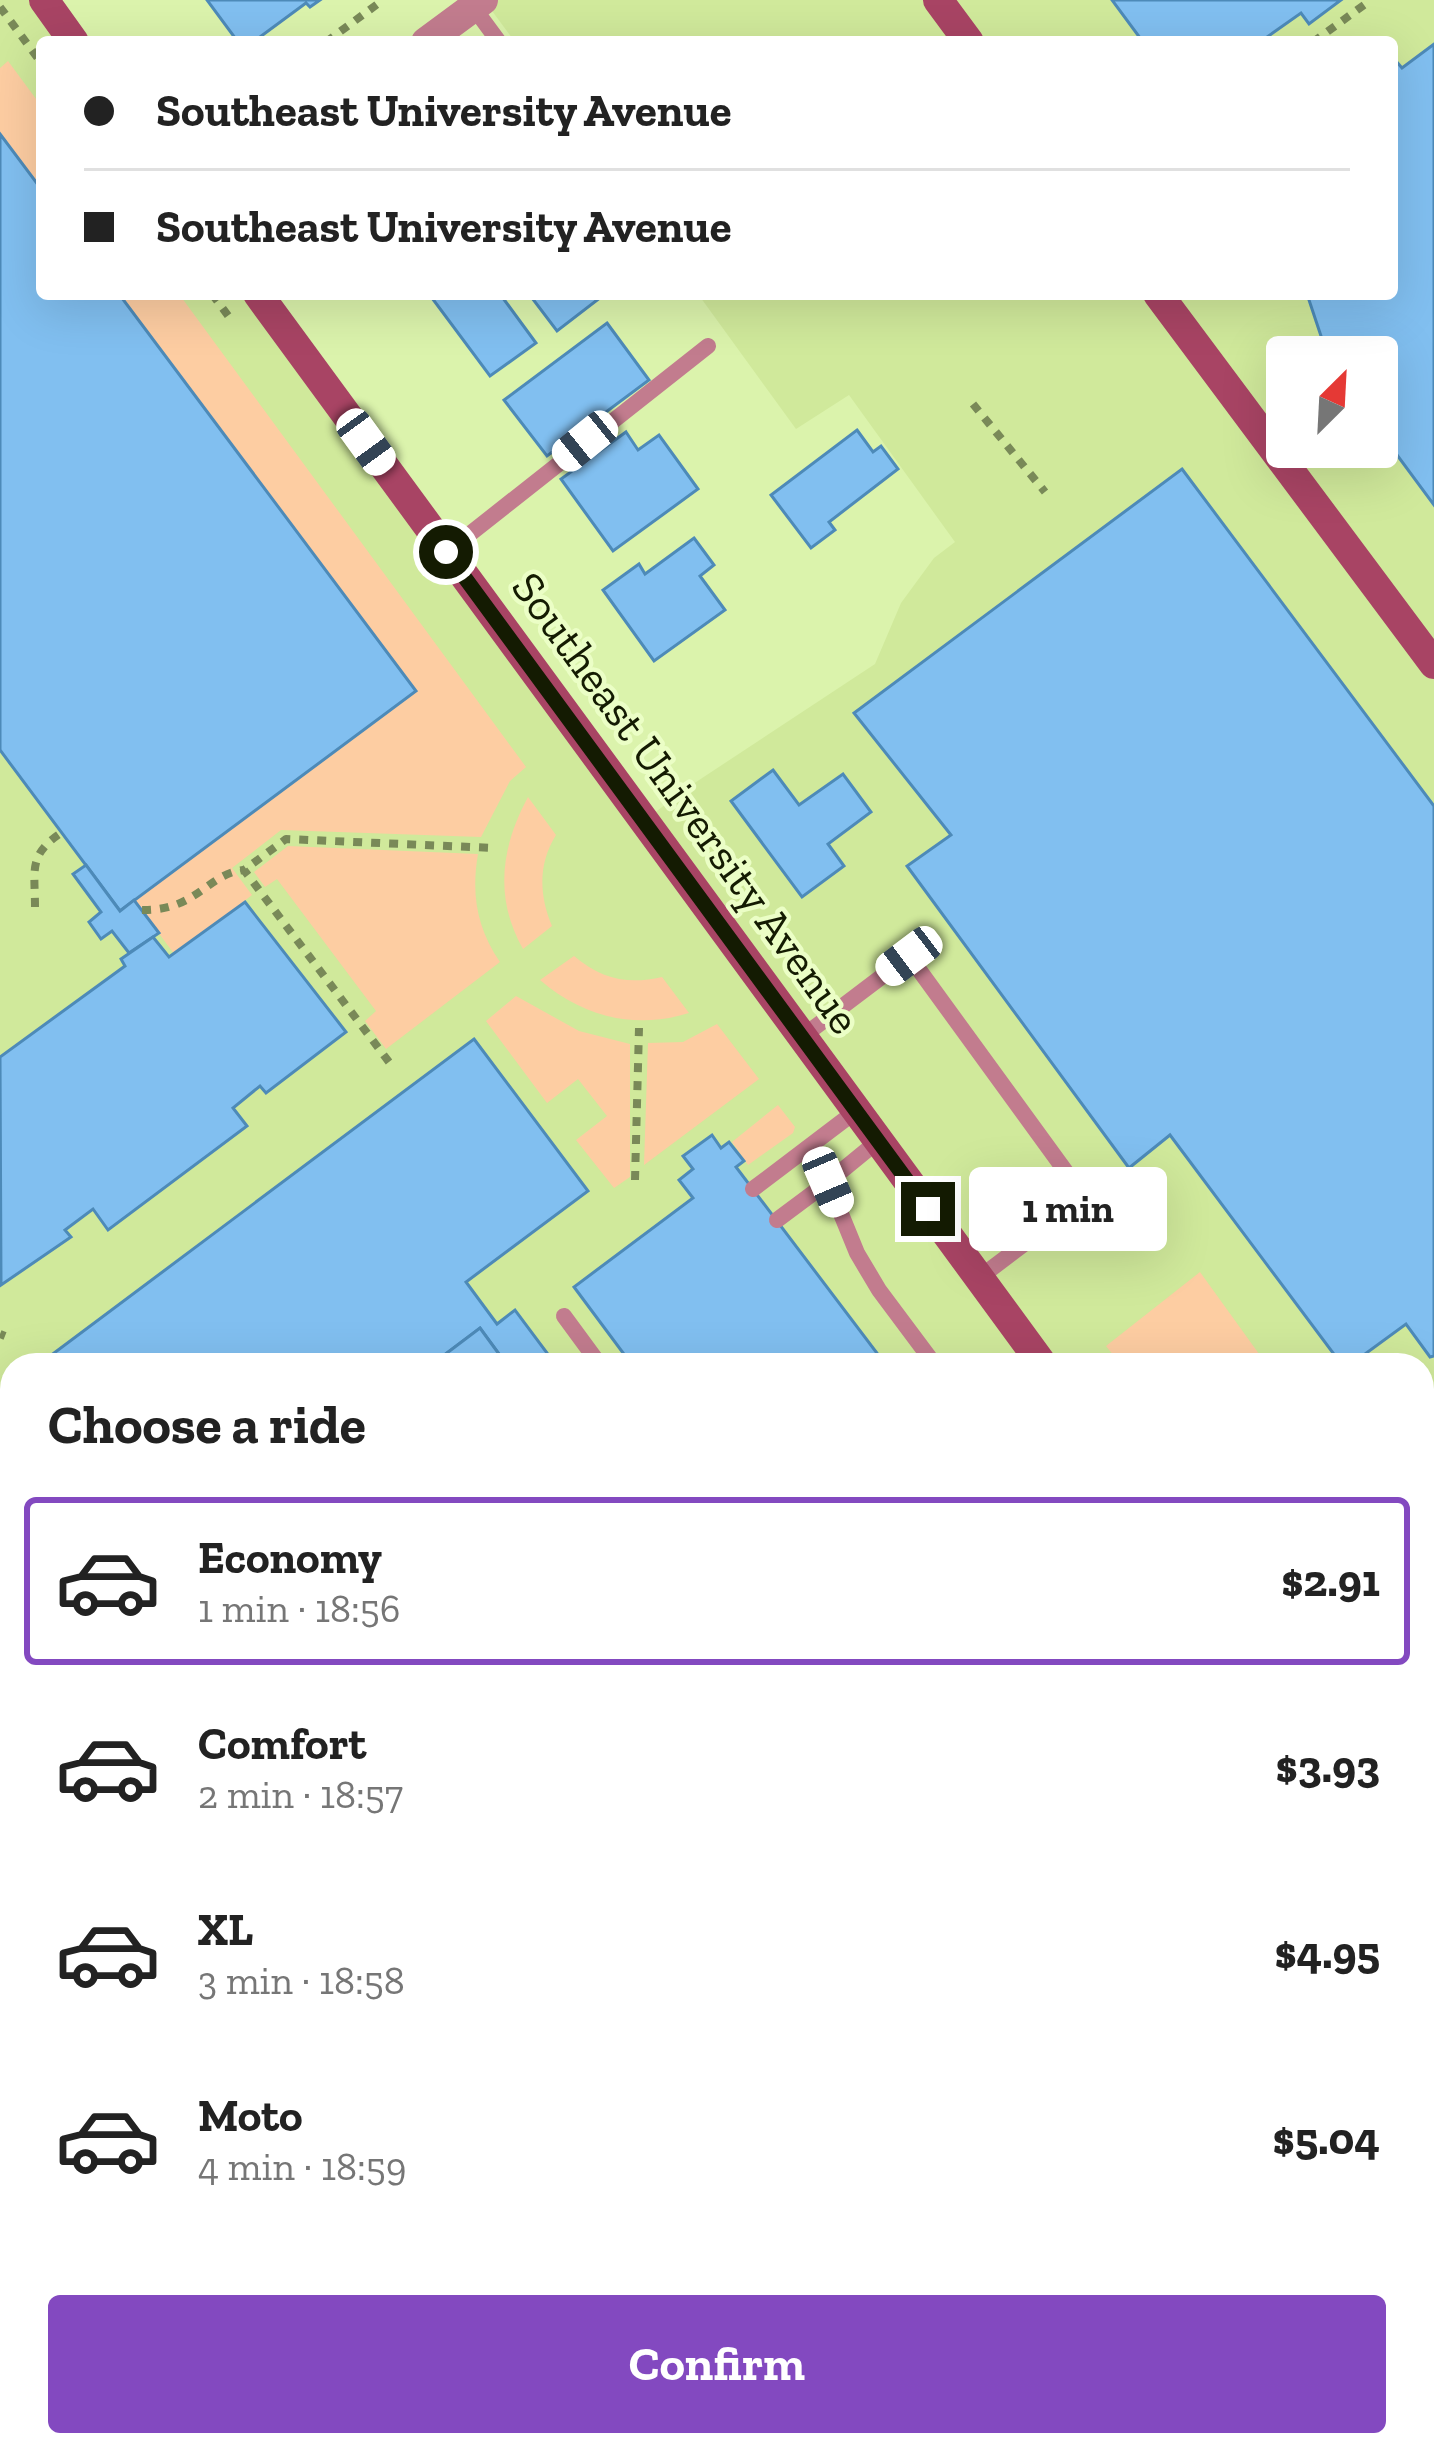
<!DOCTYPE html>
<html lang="en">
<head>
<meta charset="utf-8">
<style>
	:root { --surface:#fff; --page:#f6f6f6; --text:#222; --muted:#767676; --line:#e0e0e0; --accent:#8349c0 }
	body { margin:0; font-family:"Zilla Slab",serif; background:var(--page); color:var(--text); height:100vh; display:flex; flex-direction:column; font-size:45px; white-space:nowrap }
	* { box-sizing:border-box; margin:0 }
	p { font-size:39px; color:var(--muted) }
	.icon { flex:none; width:66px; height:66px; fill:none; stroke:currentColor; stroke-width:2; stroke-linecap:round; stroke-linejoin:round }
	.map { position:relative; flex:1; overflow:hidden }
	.sheet { position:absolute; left:0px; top:1353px; width:1434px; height:1104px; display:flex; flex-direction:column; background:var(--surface); border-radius:36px 36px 0 0; box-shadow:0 12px 48px #0002 }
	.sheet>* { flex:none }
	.guide { position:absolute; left:36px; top:36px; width:1362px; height:264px; border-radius:12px; box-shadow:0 12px 48px #0002; display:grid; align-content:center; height:264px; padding:0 48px; background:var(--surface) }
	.needle { width:78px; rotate:24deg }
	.buttons { position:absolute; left:1266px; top:336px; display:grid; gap:24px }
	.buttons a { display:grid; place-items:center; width:132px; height:132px; border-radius:12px; background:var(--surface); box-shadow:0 12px 48px #0002; font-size:60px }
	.end { position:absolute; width:54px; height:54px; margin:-27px; border:15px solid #141b02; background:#fff; box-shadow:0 0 0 6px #fff }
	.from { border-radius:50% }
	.bubble { position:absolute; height:84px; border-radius:12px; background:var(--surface); box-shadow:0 12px 48px #0002; font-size:39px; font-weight:800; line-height:84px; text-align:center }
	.car { position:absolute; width:36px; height:72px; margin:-36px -18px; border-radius:15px; box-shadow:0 0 9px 3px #0007; background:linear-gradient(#fff 24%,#345 0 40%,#fff 0 76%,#345 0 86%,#fff 0) }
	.guide b { display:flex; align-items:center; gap:42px; height:114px; font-size:45px }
	.guide b+b { border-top:3px solid var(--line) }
	.guide i { width:30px; height:30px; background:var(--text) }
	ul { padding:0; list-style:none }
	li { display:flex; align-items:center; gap:36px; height:168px; margin:0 24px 18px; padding:0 24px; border:6px solid transparent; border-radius:12px }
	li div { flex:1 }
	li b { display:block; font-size:45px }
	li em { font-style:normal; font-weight:800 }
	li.current { border-color:var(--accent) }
	li>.icon { width:108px; height:108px; stroke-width:1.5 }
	h2 { padding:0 48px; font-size:54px; line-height:144px }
	.cta { display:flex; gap:24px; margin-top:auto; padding:24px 48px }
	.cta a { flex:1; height:138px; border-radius:12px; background:var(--accent); color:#fff; font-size:48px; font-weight:800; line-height:138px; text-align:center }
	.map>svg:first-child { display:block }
	.built { fill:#d0e99b; fill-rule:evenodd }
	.green { fill:#fdcda2 }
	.building { fill:#81bff0; stroke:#4d8ab8; stroke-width:3 }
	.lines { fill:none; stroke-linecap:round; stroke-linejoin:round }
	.path { stroke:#798958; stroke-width:8; stroke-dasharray:9 9; stroke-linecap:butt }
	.lane { stroke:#c27c8e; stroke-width:16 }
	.street { stroke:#c27c8e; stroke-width:30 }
	.secondary { stroke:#a84464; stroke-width:30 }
	.route { stroke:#141b02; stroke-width:15 }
	.labels { text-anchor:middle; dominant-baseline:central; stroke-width:9; stroke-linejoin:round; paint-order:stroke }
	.street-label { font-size:45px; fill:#141b02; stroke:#ebfec6 }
</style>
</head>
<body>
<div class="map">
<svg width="1434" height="2457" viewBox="0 0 1434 2457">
	<rect width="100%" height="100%" fill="#dbf3ac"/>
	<path class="built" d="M0,0H44L74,42H42V294H258L644,821L684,790L875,664L901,603L934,558L955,542L849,395L796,429L698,294H1392V42H515L484,0H1434V2457H0ZM1287,357H1377V447H1287ZM12,1365H1422V2445H12Z"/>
	<g class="green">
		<path d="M8,61L42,107V190L0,134V68Z"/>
		<path d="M119,294H179L526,767L510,781L481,837L281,830L232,868L252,895L175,955L134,900L415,691Z"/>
		<path d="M528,797L556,835C538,864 539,895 552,926L523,949C494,898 501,847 528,797Z"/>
		<path d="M288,846L478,854C471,895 477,928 500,962L386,1049L365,1021L376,1011L277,879L265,887L254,872Z"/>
		<path d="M574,956C601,979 628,985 662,977L689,1013C635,1030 583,1017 540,980Z"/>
		<path d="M516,996L579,1031L630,1044V1177L614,1188L576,1140L607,1116L578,1079L547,1103L486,1021Z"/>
		<path d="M717,1024L759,1079L644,1165L648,1043L683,1042Z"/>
		<path d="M778,1105L795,1127L793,1133L748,1165L732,1142Z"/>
		<path d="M1200,1272L1267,1365H1121L1106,1346Z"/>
		<path d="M1422,1974L1434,1991V2048L1428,2064L1434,2121L1422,2130Z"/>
	</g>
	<g class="building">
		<path d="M207,0H320L310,7L306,3L253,42H238Z"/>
		<path d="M1112,0H1341L1309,24L1301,13L1260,42H1143Z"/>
		<path d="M1434,44V505L1383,436L1377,441V357H1328L1307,294H1392V64L1396,61L1402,68Z"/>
		<path d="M0,134L42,190V294H119L416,691L120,911L0,750Z"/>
		<path d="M429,294H500L536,343L490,376Z"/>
		<path d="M529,294H605L557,331Z"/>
		<path d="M607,323L649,380L547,456L504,400Z"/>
		<path d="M857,430L873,452L881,446L898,469L829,522L835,530L811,548L771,495Z"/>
		<path d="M626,432L638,450L659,435L698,489L613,551L561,479Z"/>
		<path d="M1182,469L1434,806V1356L1430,1357L1406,1324L1350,1365H1342L1170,1135L1129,1168L907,866L951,835L854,713Z"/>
		<path d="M694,538L714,565L700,576L725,610L654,661L603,590L639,564L645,574Z"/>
		<path d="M773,770L799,805L843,774L871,812L828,844L844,866L802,897L731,801Z"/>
		<path d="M86,865L120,911L134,900L159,933L129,953L112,931L101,939L89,922L101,912L73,874Z"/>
		<path d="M245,902L346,1032L266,1093L260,1086L233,1108L247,1126L108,1230L93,1209L65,1230L71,1237L1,1285L0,1057L125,966L121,959L153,937L169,957Z"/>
		<path d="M474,1039L588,1191L466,1282L497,1324L515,1310L556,1365H507L480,1328L431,1365H38Z"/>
		<path d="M712,1135L721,1148L729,1142L744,1161L736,1167L886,1365H632L574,1287L693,1198L679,1180L693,1169L683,1156Z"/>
		<path d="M480,1328L507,1365H431Z"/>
		<path d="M12,1384V1503L0,1485V1393Z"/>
		<path d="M0,1485L12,1503V1779L0,1772Z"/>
		<path d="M0,2128L12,2133V2249L0,2244Z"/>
		<path d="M59,2445H292L287,2457H54Z"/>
	</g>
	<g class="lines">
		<g class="path">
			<path d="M0,7L42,64"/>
			<path d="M326,42L383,0"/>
			<path d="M1313,42L1371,0"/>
			<path d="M212,294L229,317"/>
			<path d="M973,404L1045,492"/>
			<path d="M35,907C35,870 28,855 61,833"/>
			<path d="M142,910C197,911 208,873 244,870"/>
			<path d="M389,1062L244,870L286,839L494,848"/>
			<path d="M635,1180L639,1028"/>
			<path d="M0,1334L5,1336"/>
			<path d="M1422,1387L1434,1378"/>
			<path d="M1422,1458L1434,1586"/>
			<path d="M0,1613L12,1605"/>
			<path d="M0,1816L12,1822"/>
			<path d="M1422,2153L1434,2143"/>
			<path d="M743,2445L750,2457"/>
			<path d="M1110,2457L1116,2445"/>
		</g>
		<g class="lane">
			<path d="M471,4L499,42"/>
			<path d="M447,552L708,346"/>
			<path d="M802,1037L909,956L1085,1198L979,1278"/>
			<path d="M878,1141L828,1182L857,1253L879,1290L935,1365"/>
			<path d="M753,1189L856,1111"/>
			<path d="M777,1220L828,1182"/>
			<path d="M564,1316L600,1365"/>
			<path d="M0,2012L12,2018"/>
		</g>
		<g class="street">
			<path d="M426,42L483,0"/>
			<path d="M0,1916L12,1922"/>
			<path d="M364,2457L369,2445"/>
		</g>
		<g class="secondary">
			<path d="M44,0L74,42"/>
			<path d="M938,0L969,42"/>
			<path d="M258,294L1043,1365"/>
			<path d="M1158,294L1434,664"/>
			<path d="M1422,1817L1434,1832"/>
			<path d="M1422,1885L1434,1901"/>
			<path d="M1422,2211L1434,2203"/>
			<path d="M1157,2457L1165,2445"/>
		</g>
	</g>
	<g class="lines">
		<path class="route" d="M446,552L928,1209"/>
	</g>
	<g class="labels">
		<g class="street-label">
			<text transform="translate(686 803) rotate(54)">Southeast University Avenue</text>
		</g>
	</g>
</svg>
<div class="buttons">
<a><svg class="needle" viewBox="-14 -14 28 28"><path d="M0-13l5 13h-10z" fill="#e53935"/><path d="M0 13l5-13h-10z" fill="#767676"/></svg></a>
</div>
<i class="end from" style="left:446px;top:552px"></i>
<i class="end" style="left:928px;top:1209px"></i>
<div class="bubble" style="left:969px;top:1167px;width:198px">1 min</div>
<i class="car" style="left:585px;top:441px;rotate:231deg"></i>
<i class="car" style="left:366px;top:442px;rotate:144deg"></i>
<i class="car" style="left:909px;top:956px;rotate:233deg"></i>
<i class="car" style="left:828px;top:1182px;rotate:157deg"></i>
<div class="guide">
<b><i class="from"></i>Southeast University Avenue</b>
<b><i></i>Southeast University Avenue</b>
</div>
<section class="sheet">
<h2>Choose a ride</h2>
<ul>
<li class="current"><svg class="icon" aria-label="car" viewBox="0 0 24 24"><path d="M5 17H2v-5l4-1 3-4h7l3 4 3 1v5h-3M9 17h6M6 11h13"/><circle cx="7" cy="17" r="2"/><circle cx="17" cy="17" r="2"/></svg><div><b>Economy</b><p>1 min · 18:56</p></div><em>$2.91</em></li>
<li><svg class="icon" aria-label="car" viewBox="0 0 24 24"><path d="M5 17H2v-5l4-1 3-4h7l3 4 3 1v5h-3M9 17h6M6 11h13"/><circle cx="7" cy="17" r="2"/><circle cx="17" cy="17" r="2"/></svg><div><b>Comfort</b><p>2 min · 18:57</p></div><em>$3.93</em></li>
<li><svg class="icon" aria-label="car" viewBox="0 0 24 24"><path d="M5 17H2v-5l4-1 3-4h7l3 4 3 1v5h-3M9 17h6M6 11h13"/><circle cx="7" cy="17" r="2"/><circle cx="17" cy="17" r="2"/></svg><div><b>XL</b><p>3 min · 18:58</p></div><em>$4.95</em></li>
<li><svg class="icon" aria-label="car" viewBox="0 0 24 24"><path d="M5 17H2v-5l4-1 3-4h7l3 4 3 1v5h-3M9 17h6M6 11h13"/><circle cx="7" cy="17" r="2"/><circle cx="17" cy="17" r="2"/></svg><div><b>Moto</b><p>4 min · 18:59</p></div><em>$5.04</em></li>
</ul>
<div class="cta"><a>Confirm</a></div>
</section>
</div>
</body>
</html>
